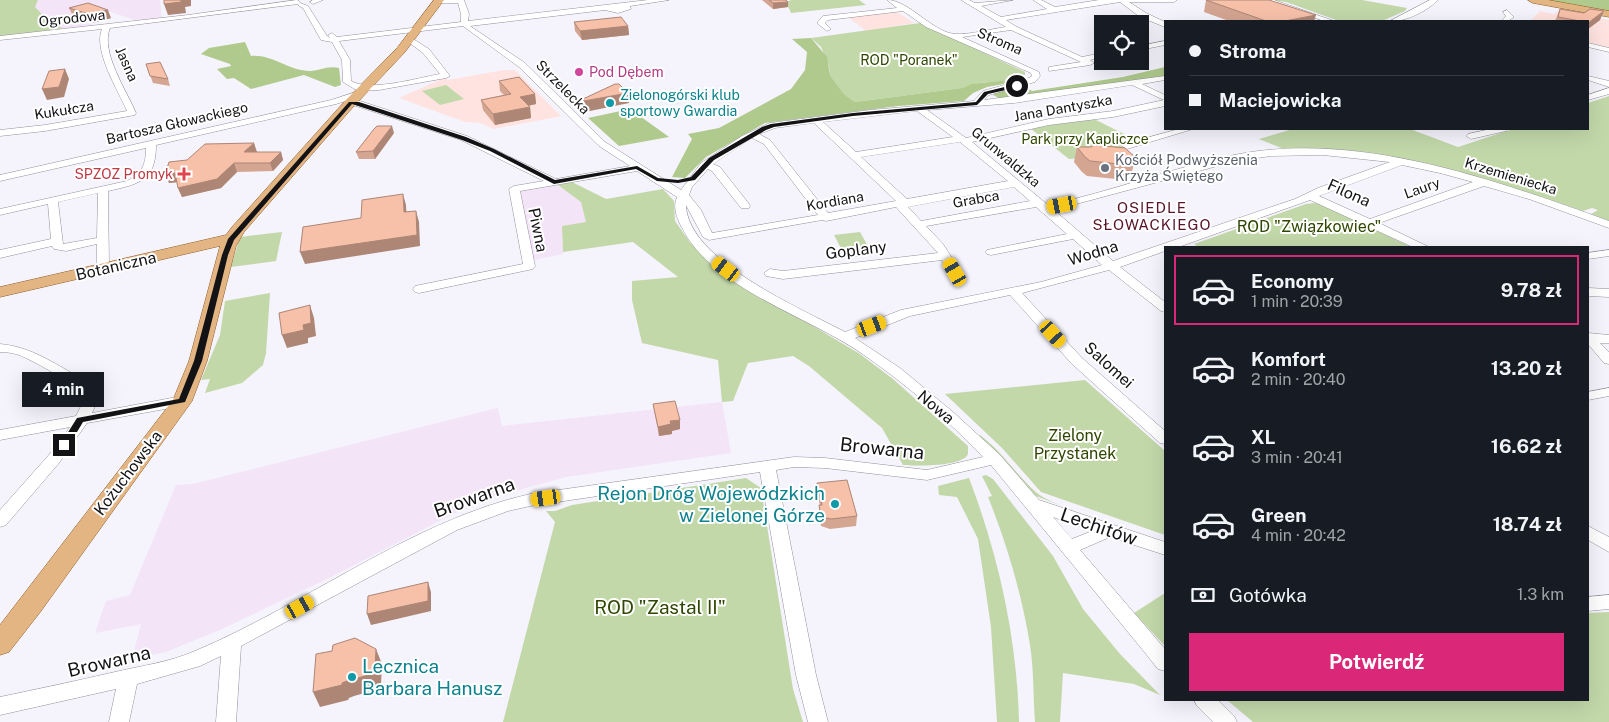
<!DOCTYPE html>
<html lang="pl">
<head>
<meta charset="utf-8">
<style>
	:root { --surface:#171b24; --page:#20242c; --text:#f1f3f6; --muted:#9ea1a6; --line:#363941; --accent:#db2777 }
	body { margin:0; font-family:"Public Sans",sans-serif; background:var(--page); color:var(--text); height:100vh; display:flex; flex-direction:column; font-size:19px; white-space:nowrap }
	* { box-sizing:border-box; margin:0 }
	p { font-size:16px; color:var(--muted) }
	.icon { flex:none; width:28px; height:28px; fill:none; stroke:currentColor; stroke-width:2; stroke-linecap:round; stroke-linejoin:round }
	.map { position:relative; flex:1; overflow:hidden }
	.sheet { position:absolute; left:1164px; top:246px; width:425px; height:455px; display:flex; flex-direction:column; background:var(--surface); border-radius:0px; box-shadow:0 5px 20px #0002 }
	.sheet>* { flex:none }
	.hud { position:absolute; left:1164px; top:20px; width:425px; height:110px; border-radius:0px; box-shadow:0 5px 20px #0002; display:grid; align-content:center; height:110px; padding:0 25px; background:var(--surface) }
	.fabs { position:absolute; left:1094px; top:15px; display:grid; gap:10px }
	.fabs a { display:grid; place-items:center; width:55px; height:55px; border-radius:0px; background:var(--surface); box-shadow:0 5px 20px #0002; font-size:25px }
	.end { position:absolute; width:22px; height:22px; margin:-11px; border:6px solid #131215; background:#fff; box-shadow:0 0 0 2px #fff }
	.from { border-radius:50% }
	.bubble { position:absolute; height:35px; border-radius:0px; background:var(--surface); box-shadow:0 5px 20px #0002; font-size:16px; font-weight:700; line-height:35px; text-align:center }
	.car { position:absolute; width:15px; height:30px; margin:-15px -8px; border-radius:6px; box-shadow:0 0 4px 1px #0007; background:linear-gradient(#f5c518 24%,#345 0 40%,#f5c518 0 76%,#345 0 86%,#f5c518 0) }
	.hud b { display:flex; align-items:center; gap:18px; height:48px; font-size:19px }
	.hud b+b { border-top:1px solid var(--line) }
	.hud i { width:12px; height:12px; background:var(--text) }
	ul { padding:9px 0 0; list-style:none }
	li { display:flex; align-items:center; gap:15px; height:70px; margin:0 10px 8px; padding:0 15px; border:2px solid transparent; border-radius:0px }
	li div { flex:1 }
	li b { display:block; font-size:19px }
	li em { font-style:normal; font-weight:700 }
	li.selected { border-color:var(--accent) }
	li>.icon { width:45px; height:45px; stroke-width:1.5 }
	.pay { display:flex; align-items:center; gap:12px; height:55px; padding:0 25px; font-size:19px }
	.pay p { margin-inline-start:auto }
	.action { display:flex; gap:10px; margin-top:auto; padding:10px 25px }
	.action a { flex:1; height:58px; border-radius:0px; background:var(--accent); color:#fff; font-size:20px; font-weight:700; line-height:58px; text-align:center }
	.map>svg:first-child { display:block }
	.industrial { fill:#f3e4f7 }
	.education { fill:#fee3e0 }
	.green { fill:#c2d8a9 }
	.forest { fill:#afca8c }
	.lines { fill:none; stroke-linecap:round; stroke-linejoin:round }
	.minor-casing { stroke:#939099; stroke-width:1 }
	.major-casing { stroke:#8e5c27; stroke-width:1 }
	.minor { fill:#fff; fill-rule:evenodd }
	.major { fill:#e3b583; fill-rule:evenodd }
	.wall { fill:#d4a591 }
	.shaded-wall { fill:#ad8676 }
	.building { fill:#f7c0a9; stroke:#ad8676 }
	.route { fill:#131215 }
	.hotel-dot { fill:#d1479c; stroke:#fff; stroke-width:2 }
	.culture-dot { fill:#0f9aa8; stroke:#fff; stroke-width:2 }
	.worship-dot { fill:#6b7280; stroke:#fff; stroke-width:2 }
	.health-dot { fill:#e0444e; stroke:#fff; stroke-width:2 }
	.labels { text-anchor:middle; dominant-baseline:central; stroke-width:4; stroke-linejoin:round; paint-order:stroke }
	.far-street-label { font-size:14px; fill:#131215; stroke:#fff }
	.far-park-label { font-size:14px; fill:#2f4700; stroke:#fff }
	.far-hotel-label { font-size:14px; fill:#b23c85; stroke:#fff; text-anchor:start }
	.far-culture-label { font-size:14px; fill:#0d838f; stroke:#fff; text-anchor:start }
	.far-worship-label { font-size:14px; fill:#5b616d; stroke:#fff; text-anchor:start }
	.far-health-label { font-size:14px; fill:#be3a42; stroke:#fff; text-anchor:end }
	.far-neighbourhood-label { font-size:15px; letter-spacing:1px; fill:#591527; stroke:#fff }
	.street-label { font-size:16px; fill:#131215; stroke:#fff }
	.park-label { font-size:16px; fill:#2f4700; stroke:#fff }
	.near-street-label { font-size:19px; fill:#131215; stroke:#fff }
	.near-culture-label { font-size:19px; fill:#0d838f; stroke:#fff; text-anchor:end }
	.near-park-label { font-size:19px; fill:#2f4700; stroke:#fff }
</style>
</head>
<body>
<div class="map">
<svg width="1609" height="722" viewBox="0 0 1609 722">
	<rect width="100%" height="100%" fill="#f5f3fc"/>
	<g class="industrial">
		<path d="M38,0H160L162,19L138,21L102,9L68,17L93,25L60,29L61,27L44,16L35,7Z"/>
		<path d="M554,182L581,202L587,223L562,226L563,254L528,261L514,189Z"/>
		<path d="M722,402L731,453L566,477L490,498L451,515L331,577L222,629L166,652L132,659L141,624L95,633L106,601L130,595L176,485L193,484L498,408L502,426Z"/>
	</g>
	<g class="education">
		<path d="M1540,11L1554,14L1558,11L1609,20V48L1588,44V21H1530Z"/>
		<path d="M897,12L914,23L866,31L848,17Z"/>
		<path d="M504,70H515L561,116L493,129L481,123L465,122L399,98L442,79L446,78L448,80Z"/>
	</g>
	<g class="green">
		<path d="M0,0H38L35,7L44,16L61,27L60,29L0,37Z"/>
		<path d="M792,0H859L866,5L791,13L789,8L783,2Z"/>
		<path d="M1269,0H1362L1407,8L1405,11L1382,21H1339L1286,2Z"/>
		<path d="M920,23L1025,72V75C1005,85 982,79 962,88L855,102L844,94L830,75L829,66L821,47L811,38Z"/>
		<path d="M446,85L464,99L440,105L422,91Z"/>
		<path d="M1609,96V221L1591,214L1598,210L1592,208L1583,211L1502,184L1415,161L1363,152L1317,149H1284L1259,139L1293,129H1410L1458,147L1513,129H1588V103Z"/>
		<path d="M1094,119L1138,141L1127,146L1114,156L1069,159L1031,129L1059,123Z"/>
		<path d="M572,182L606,199L663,189L674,201L675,221L689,241L700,253L726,274L860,354L893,379L968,446C968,447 968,453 968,454C963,467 915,466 903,465L882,428L809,366L793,356L748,363L733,401L722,402L718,360L642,343L632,300V281L678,277L633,242L563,252L562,226L586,222L581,202L558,185Z"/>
		<path d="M1315,203L1323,205L1411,247L1200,248L1194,244L1306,204Z"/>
		<path d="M282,232L276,261L231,267L240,237Z"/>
		<path d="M860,232L873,255L846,258L834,235Z"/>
		<path d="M270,293L266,353L263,365L242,383L205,393L210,379L201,380L220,335L225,301Z"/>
		<path d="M1085,380L1165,451V535L1041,492L1002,448L945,394Z"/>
		<path d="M980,435C1002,451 1016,475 1037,493C1050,504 1093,517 1111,525L1036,496L977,436Z"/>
		<path d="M986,475L993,479L1053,556L1083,609L1120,654L1160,695L1134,684L1063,673L1060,722H1035C1033,697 1034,670 1030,645C1022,595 1007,544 988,497L992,496L982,476Z"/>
		<path d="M746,478L761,488L793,689L803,722H503L555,522L546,511H555L572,505Z"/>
		<path d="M969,478C999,557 1017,638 1019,722H997L991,627L978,539L957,497L939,495L938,486Z"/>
		<path d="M1165,593V646L1134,613Z"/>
		<path d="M1609,612V722H1253L1227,700H1588V613Z"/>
	</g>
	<g class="forest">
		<path d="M1545,0H1609V12Z"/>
		<path d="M811,38L827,57L830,75L844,94L855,102L962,88L972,84L1018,79L1014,82L987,87L973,93L964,101L898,106L765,123L706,157L685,178L672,177L692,139L688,134L719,128L791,89L805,70L807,52L792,39Z"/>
		<path d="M245,42L251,56C271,54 288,70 308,71C319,71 328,65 339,68L341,85L335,87L304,75L251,89L234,78L227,79L217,69L231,66L230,64L201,54L209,48Z"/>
		<path d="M1165,67V77L1001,99L993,95L996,92L1024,86L1032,91L1123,77Z"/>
		<path d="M630,109L669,137L619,146L588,118Z"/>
	</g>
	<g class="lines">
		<defs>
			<g id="minor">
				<path d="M297,0L299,1L300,3L308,6L327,36L330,38L328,35L332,33L337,37L461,22V14L458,3H438L435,0H464L469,14L468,21L648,0H669L630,6L631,9L618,13L605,10L470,26L525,63L605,142L681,190L701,163L742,136L770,123L870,110L974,101L983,91L1029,78L1032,76L1031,73L926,27L903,11L828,20L825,23L831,29L827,31L817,23L823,16L897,8L887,0C909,0 932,32 955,34C969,35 991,29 1006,27L961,0H969L975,3L1013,0L981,6L1001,17L1047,9L1033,0H1041L1055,7L1099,0H1177L1174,2H1129L1146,13L1165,22V27L1140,17L1120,2L1006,20L1015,26L1082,57L1102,53V57L1090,60L1094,63L1090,65L1049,71V67L1081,62L1011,30L962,37L1039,72L1040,76L1035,82L989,95L984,100L1165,76V80L1142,84L1165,95V106L1113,117L1049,125L972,142L1048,205C1111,192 1171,168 1234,155C1357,130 1495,180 1609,221V228L1529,199L1484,186L1379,223L1431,248H1415L1310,200L1176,248H1165V251L1120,267L1165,302V312L1161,311L1109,270L1022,293L1082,358L1165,431V444L1160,443L1072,364L1010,295L910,316L855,338L900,368L953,412L1000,455L1039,500L1165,542V555L1110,537L1080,550L1165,649V671L1158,669L1146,654L991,465L927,480L825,468L794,467L776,470L816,675L828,722H808L796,675L760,472L530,506L508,511L457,530L241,646L236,722H216L221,656L200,666L137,684L129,722H109L116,689L0,715V697C38,689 76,681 115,672C141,666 170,662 195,651C307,604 411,521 530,494L794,457L825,458L927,470L983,457C947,419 907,385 864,355C809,316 711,289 681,226C676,216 673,207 677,197L637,171L520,191L535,266L533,269L419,293L415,292L413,289L415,286L523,264L509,189L514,186L544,181L461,140L356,106L347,105V101H360L467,136L556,179L630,166L599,146L519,67L463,26L339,41L350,60L351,81C371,92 417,78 440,74L423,53L407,41V37H410L429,49L450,76L446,78L379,90L358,91L343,82L342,60L332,42L321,40L303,8L299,6L298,4L110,28C100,52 127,91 136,113L135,115L45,131L0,136V130L45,125L127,111C118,90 93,51 102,29L0,40V36L188,15ZM1132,85L1164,100L1113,111L1049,119L966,138L927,110L1014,103ZM917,111L953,137L856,152L823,122ZM814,123L896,201L828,213L770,140L759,134L775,128ZM752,138L764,144L818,215L712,233L701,210L689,195L692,187L708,169L712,171L741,208H749L750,206L749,204L720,167L713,164ZM960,142L1008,181L907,199L861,157ZM1323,155L1390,162L1318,188L1295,199L1113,261L1054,210L1236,161L1271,156ZM1402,165L1440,173L1473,182L1370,219L1319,196ZM1014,187L1030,201L921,221L908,207ZM686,205L703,237L709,240L822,220L826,221L896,207L938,253L783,271L770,269L764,273L766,276L783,279L942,260L951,275H959L961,272L943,244L926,226L1036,207L1067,234L987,250L985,252L987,254L991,255L1073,239L1102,265L1041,282L901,310L845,332C802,309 687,260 686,205ZM1053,517L1092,531L1072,539Z"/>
				<path d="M313,0H323L313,4L310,2Z"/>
				<path d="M1264,0H1274L1334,21H1324Z"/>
				<path d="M1430,0H1438C1427,11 1406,22 1390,21Z"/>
				<path d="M1507,10L1514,17L1508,21H1501L1506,16L1503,12Z"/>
				<path d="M1165,41V45L1140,50V46Z"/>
				<path d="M1588,43L1609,48V52L1588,47Z"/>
				<path d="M1588,76L1609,81V87L1588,80Z"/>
				<path d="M1609,88V94L1588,100V95Z"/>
				<path d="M359,91L363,94L362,96L336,104L156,145C156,181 139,184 108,191L109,268L107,271H99L97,268V244L66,251L54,249L52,246L0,258V250L51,239L48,204L0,215V209L127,181C142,173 146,165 146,148L0,181V175L331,100ZM98,193L97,238L63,244L58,202Z"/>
				<path d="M1179,129H1193L1127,149L1122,146L1124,144Z"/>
				<path d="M1491,129H1508L1506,131L1471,139L1466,136L1468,134Z"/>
				<path d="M1609,250V256L1588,259V253Z"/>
				<path d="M1588,288L1609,289V297L1588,296Z"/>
				<path d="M1588,333L1609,335V343H1600L1609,352V364L1604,363L1588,344Z"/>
				<path d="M0,344C24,346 42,356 63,368C76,376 89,380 96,395L95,406L92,413L182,396L187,398L189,401L187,404L182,406L87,423L59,463L6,525L0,527V510L48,456L70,427L0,440V430L76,416L81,406L82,395C76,384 32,360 19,355C13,353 7,352 0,352Z"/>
				<path d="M1609,388V396L1588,400V392Z"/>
				<path d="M1588,526L1609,537V552L1588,540Z"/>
				<path d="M1609,595V609L1588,611V597Z"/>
				<path d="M1194,700H1218L1234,716L1237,722H1213L1197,706Z"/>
			</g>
			<g id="major">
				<path d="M434,0H444L405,52L353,107L244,232L236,246L207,361L192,401L41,611L9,652L0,655V625L173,400L189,361L220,246L0,297V287L226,235L232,227L345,101L397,48Z"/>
				<path d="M1528,0H1548L1609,11V17L1533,3Z"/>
			</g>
		</defs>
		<use href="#minor" class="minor-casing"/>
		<use href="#major" class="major-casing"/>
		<use href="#minor" class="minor"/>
		<use href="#major" class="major"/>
	</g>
	<g class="wall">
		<path d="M762,0H786L788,7L773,9Z"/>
		<path d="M1206,0L1314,21H1229L1204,12Z"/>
		<path d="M69,8L111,18L93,23L73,16Z"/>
		<path d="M1560,9L1600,20L1588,29V21H1555Z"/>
		<path d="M574,22L628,26L629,35L582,40L575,31Z"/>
		<path d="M146,64L168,79L170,86L153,83Z"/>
		<path d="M499,81L535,94L536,104L528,106L530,107L531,118L495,125L483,110L481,100L504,95L500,91Z"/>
		<path d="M394,133L375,159H359L356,152Z"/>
		<path d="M254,143L256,152H281L283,160L273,171L237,172L221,188L182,197L178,188L177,182L169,183L187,160Z"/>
		<path d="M1077,147L1135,157L1132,172H1129L1128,177H1117L1116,179L1087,176L1082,172L1074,162Z"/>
		<path d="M653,404L680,429L672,431V434L659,436Z"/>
		<path d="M817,483L857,516L856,526L830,529L821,526L819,515V505H820L817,493Z"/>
	</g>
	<g class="shaded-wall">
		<path d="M181,0H191V6L185,7L186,13L168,15L164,4Z"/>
		<path d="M788,2V7L773,9V3Z"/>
		<path d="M108,10L111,18L93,23L89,14Z"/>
		<path d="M1604,11L1600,20L1588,29V23Z"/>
		<path d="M1316,15L1314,21H1285Z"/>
		<path d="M628,26L629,35L582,40L580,31Z"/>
		<path d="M65,69L69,79L64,97L47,100L42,89Z"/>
		<path d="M628,93L629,103L585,112L584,101Z"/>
		<path d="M535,94L536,104L522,107L520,97Z"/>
		<path d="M530,107L531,118L495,125L493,114Z"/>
		<path d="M392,126L394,133L375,159L373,151Z"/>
		<path d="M254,143L257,152L248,161L244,152Z"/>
		<path d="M281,152L283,160L273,171L270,163Z"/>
		<path d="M234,163L237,172L221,188L182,197L178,188Z"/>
		<path d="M175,173L179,182L169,183L165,174Z"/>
		<path d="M403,194L406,205L407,224L404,212Z"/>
		<path d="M416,211L419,222L420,246L305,264L300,252Z"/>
		<path d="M310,305L314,318L316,336L308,338V343L287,348L282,335L303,325Z"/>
		<path d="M680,420V429L672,431V434L659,436L658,427L670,421Z"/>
		<path d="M428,582L431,592V611L371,625L367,614Z"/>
		<path d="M376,649L382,664L381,684L379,685V689L354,696L349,698L348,700L320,707L313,692L342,683Z"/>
	</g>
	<g class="building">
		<path d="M164,0H181V2L164,4Z"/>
		<path d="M769,0H786L788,2L773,3Z"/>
		<path d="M1206,0H1269L1316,15L1285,21H1266Z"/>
		<path d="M88,3L108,10L89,14L69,8Z"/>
		<path d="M1560,9L1584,13L1590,9L1604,11L1588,23V21H1580L1558,17Z"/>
		<path d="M621,17L628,26L580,31L574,22Z"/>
		<path d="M160,62L168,79L150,76L146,64Z"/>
		<path d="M65,69L59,87L42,89L49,71Z"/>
		<path d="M519,77L535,94L520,97L530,107L493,114L481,100L511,94L499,81Z"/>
		<path d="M615,84H619L628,93L584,101L583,99Z"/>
		<path d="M377,126H392L373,151L356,152L374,129Z"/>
		<path d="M254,143L244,152H281L270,163H234L217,179L178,188L175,173L165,174L169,162L187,160L205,144Z"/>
		<path d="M1094,145L1125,148L1135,157L1129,158L1131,162H1120L1119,164L1090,161L1085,157L1077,147H1091Z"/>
		<path d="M403,194L404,212L416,211L417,235L300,252L303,227L361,218L362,200Z"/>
		<path d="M310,305L311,323L303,325L304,330L282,335L279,313Z"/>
		<path d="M675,401L680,420L670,421L671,424L658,427L653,404Z"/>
		<path d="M847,480L857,516L831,519L821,517L819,505H822L817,483Z"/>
		<path d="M428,582V601L367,614L368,596Z"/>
		<path d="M355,638L376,649L375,669L373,670L372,674L347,681L342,683V685L313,692L316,654L332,651L333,645Z"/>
	</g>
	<path class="route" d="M1017,84L1019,87L988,94L977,105L853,116L774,127L766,130L714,160L695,180L678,183L657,181L636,169L554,184L490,151L462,140L352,104L234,240L228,255L202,361L185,402L83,422L68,447L64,448L60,445L77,418L179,399L194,361L222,255L228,239L349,102H359L466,137L494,149L555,180L637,166L658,178L678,180L691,177L709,158L762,127L771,124L853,113L976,102L984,92Z"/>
	<circle class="hotel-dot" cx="579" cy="72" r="5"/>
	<g class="culture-dot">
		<circle cx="610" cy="103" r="5"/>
		<circle cx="835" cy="504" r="5"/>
		<circle cx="352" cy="677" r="5"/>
	</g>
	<circle class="worship-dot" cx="1105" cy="168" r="5"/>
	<path class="health-dot" d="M181.5 166.5h5v5h5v5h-5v5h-5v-5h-5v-5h5z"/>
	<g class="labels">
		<g class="far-street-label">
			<text transform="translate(72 18) rotate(-6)">Ogrodowa</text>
			<text transform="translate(1000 41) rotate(23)">Stroma</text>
			<text transform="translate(127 64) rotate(66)">Jasna</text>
			<text transform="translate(563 87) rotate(45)">Strzelecka</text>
			<text transform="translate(1063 108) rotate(-10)">Jana Dantyszka</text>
			<text transform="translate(64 110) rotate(-9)">Kukułcza</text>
			<text transform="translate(177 123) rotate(-13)">Bartosza Głowackiego</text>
			<text transform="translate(1006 157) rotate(40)">Grunwaldzka</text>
			<text transform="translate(1511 176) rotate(17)">Krzemieniecka</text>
			<text transform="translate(1422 188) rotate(-20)">Laury</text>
			<text transform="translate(976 199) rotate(-10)">Grabca</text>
			<text transform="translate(835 201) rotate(-10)">Kordiana</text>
		</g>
		<g class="far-park-label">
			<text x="909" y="60">ROD "Poranek"</text>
			<text x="1085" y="139">Park przy Kapliczce</text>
		</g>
		<g class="far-hotel-label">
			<text x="589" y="72">Pod Dębem</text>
		</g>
		<g class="far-culture-label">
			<text x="620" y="95">Zielonogórski klub<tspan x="620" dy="16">sportowy Gwardia</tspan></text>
		</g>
		<g class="far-worship-label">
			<text x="1115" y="160">Kościół Podwyższenia<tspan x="1115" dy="16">Krzyża Świętego</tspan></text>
		</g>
		<g class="far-health-label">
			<text x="173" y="174">SPZOZ Promyk</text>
		</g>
		<g class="far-neighbourhood-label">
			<text x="1152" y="207">OSIEDLE<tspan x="1152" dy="17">SŁOWACKIEGO</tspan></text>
		</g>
		<g class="street-label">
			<text transform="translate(1349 193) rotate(24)">Filona</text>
			<text transform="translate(538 230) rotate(79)">Piwna</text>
			<text transform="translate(856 250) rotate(-7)">Goplany</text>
			<text transform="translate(1093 253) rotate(-17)">Wodna</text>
			<text transform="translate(116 266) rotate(-13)">Botaniczna</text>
			<text transform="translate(1109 365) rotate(42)">Salomei</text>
			<text transform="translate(936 407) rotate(40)">Nowa</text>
			<text transform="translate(128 473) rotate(-53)">Kożuchowska</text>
		</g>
		<g class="park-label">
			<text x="1309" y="226">ROD "Związkowiec"</text>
			<text x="1075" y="435">Zielony<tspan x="1075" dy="18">Przystanek</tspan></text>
		</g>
		<g class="near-street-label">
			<text transform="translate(882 448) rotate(6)">Browarna</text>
			<text transform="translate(474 497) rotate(-20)">Browarna</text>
			<text transform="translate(1099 526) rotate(19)">Lechitów</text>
			<text transform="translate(109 661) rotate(-13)">Browarna</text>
		</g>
		<g class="near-culture-label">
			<text x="825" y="493">Rejon Dróg Wojewódzkich<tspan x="825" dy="22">w Zielonej Górze</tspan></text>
			<text x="362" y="666" text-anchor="start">Lecznica<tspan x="362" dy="22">Barbara Hanusz</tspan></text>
		</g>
		<g class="near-park-label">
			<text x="660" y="607">ROD "Zastal II"</text>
		</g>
	</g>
</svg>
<div class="fabs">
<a><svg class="icon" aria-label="locate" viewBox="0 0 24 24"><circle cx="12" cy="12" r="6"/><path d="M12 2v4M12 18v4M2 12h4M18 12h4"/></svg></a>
</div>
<i class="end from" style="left:1017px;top:86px"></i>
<i class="end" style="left:64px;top:445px"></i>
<div class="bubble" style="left:22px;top:372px;width:82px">4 min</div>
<i class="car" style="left:1062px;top:205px;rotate:259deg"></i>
<i class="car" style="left:726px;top:269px;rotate:307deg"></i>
<i class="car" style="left:955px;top:272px;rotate:330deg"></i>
<i class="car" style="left:872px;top:326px;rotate:69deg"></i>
<i class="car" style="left:1053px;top:334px;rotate:138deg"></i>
<i class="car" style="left:546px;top:498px;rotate:262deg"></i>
<i class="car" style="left:300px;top:607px;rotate:61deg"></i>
<div class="hud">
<b><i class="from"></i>Stroma</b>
<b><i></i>Maciejowicka</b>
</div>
<section class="sheet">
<ul>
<li class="selected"><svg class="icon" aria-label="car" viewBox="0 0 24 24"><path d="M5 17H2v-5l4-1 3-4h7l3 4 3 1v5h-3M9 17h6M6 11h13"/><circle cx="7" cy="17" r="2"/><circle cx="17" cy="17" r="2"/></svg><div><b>Economy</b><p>1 min · 20:39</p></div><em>9.78 zł</em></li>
<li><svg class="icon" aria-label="car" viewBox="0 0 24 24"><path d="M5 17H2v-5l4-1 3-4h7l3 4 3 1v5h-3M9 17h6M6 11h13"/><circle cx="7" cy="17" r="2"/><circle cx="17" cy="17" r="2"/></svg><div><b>Komfort</b><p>2 min · 20:40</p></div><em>13.20 zł</em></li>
<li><svg class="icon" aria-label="car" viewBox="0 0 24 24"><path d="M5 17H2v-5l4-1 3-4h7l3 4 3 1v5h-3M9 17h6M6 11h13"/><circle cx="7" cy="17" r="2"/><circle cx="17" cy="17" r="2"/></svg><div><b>XL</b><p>3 min · 20:41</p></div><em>16.62 zł</em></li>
<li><svg class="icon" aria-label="car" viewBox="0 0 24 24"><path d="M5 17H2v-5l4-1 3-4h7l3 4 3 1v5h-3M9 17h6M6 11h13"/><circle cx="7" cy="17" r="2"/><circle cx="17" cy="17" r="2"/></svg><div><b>Green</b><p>4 min · 20:42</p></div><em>18.74 zł</em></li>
</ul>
<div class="pay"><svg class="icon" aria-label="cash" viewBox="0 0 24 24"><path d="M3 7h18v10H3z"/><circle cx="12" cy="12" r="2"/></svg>Gotówka<p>1.3 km</p></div>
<div class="action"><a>Potwierdź</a></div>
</section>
</div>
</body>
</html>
